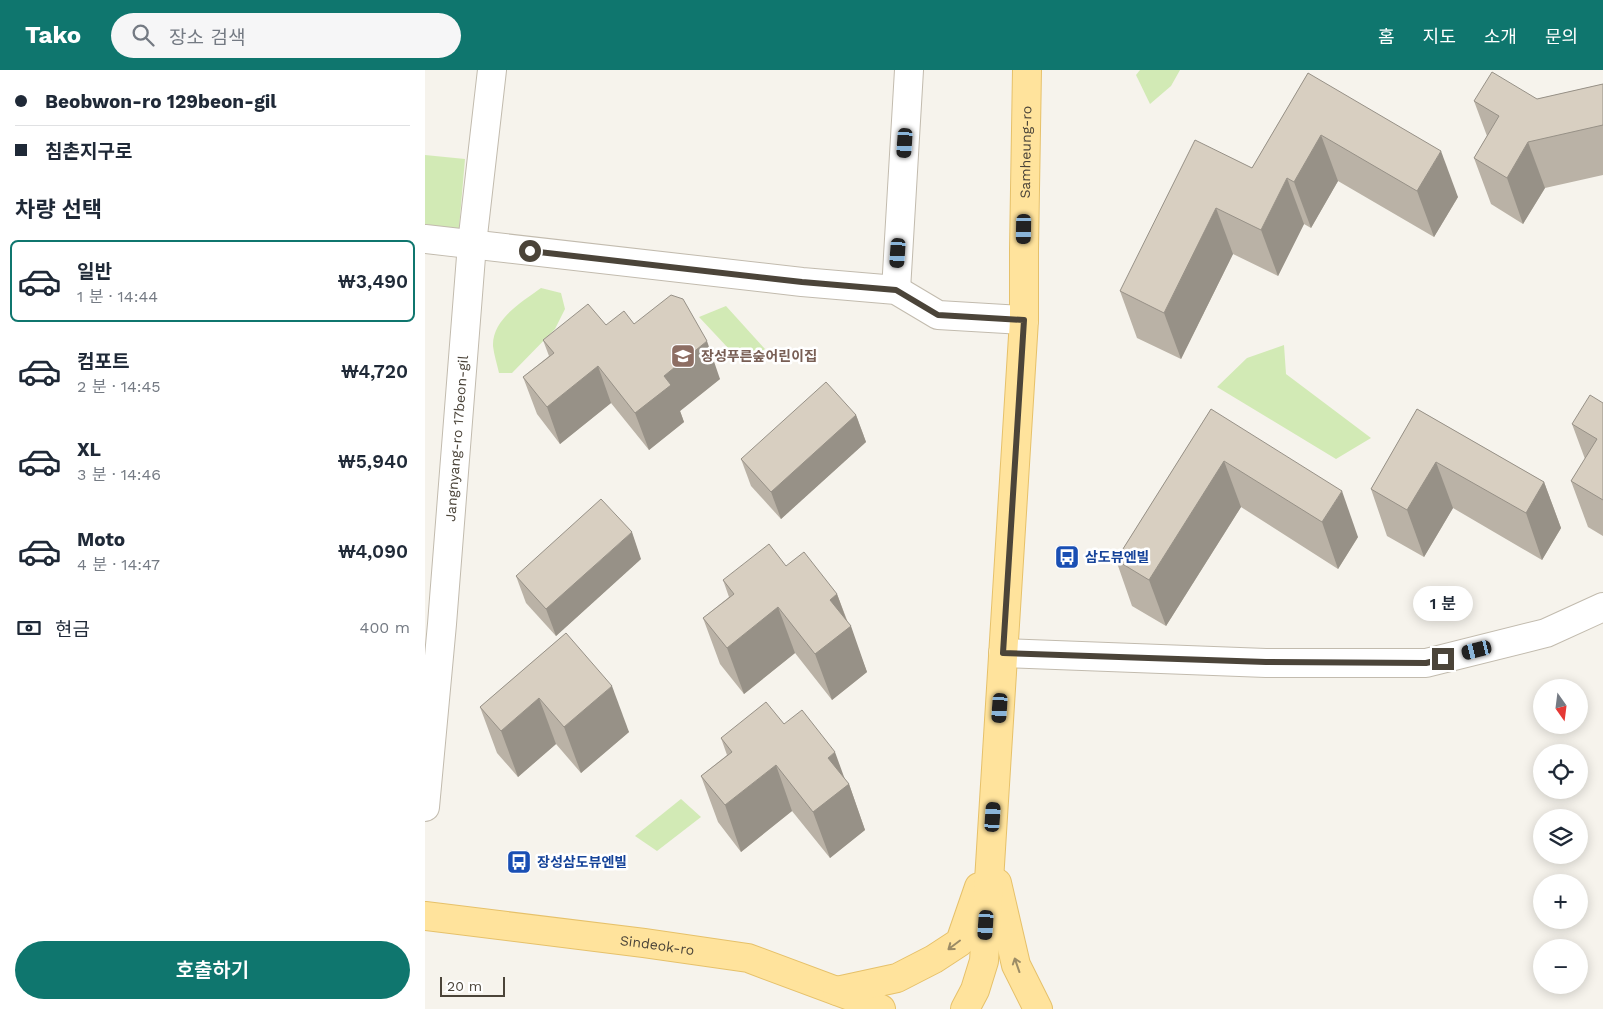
<!DOCTYPE html>
<html lang="ko">
<head>
<meta charset="utf-8">
<style>
	:root { --surface:#fff; --page:#f6f6f7; --text:#1f2937; --muted:#747a83; --line:#e0e1e3; --accent:#0f766e }
	body { margin:0; font-family:"Work Sans","Noto Sans KR",sans-serif; background:var(--page); color:var(--text); height:100vh; display:flex; flex-direction:column; font-size:19px; white-space:nowrap }
	* { box-sizing:border-box; margin:0 }
	p { font-size:16px; color:var(--muted) }
	.icon { flex:none; width:28px; height:28px; fill:none; stroke:currentColor; stroke-width:2; stroke-linecap:round; stroke-linejoin:round }
	.map { position:relative; flex:1; overflow:hidden }
	.details { display:flex; flex-direction:column; background:var(--surface); width:425px }
	.details>* { flex:none }
	.guide { display:grid; align-content:center; height:110px; padding:0 15px; background:var(--surface) }
	.needle { width:32px; rotate:166deg }
	.fabs { position:absolute; left:1108px; top:609px; display:grid; gap:10px }
	.fabs a { display:grid; place-items:center; width:55px; height:55px; border-radius:50%; background:var(--surface); box-shadow:0 2px 12px #0003; font-size:25px }
	.scale { position:absolute; left:15px; bottom:12px; width:65px; box-sizing:border-box; padding-left:5px; border:2px solid #4b4439; border-top:0; font-size:14px; line-height:18px; white-space:nowrap; color:#4b4439; -webkit-text-stroke:4px #fff; paint-order:stroke }
	.end { position:absolute; width:22px; height:22px; margin:-11px; border:6px solid #4b4439; background:#fff; box-shadow:0 0 0 2px #fff }
	.from { border-radius:50% }
	.bubble { position:absolute; height:35px; border-radius:18px; background:var(--surface); box-shadow:0 2px 12px #0003; font-size:16px; font-weight:600; line-height:35px; text-align:center }
	.car { position:absolute; width:15px; height:30px; margin:-15px -8px; border-radius:6px; box-shadow:0 0 4px 1px #0007; background:linear-gradient(#222 24%,#8ab4d8 0 40%,#222 0 76%,#8ab4d8 0 86%,#222 0) }
	.guide b { display:flex; align-items:center; gap:18px; height:48px; font-size:19px }
	.guide b+b { border-top:1px solid var(--line) }
	.guide i { width:12px; height:12px; background:var(--text) }
	ul { padding:0; list-style:none }
	li { display:flex; align-items:center; gap:15px; height:82px; margin:0 10px 8px; padding:0 5px; border:2px solid transparent; border-radius:8px }
	li div { flex:1 }
	li b { display:block; font-size:19px }
	li em { font-style:normal; font-weight:600 }
	li.selected { border-color:var(--accent) }
	li>.icon { width:45px; height:45px; stroke-width:1.5 }
	h2 { padding:0 15px; font-size:22px; line-height:60px }
	.pay { display:flex; align-items:center; gap:12px; height:55px; padding:0 15px; font-size:19px }
	.pay p { margin-inline-start:auto }
	.cta { display:flex; gap:10px; margin-top:auto; padding:10px 15px }
	.cta a { flex:1; height:58px; border-radius:30px; background:var(--accent); color:#fff; font-size:20px; font-weight:600; line-height:58px; text-align:center }
	header { display:flex; align-items:center; gap:30px; box-sizing:border-box; height:70px; padding:0 25px; background:var(--accent); color:#fff }
	header strong { font-size:24px }
	nav { display:flex; gap:28px; margin-inline-start:auto; font-size:18px }
	.search { width:350px; height:45px; background:var(--page); display:flex; align-items:center; gap:12px; box-sizing:border-box; padding:0 18px; border-radius:28px; color:var(--muted); font-size:19px }
	main { display:flex; flex:1; min-height:0 }
	.map>svg:first-child { display:block }
	.green { fill:#d2eab5 }
	.lines { fill:none; stroke-linecap:round; stroke-linejoin:round }
	.minor-casing { stroke:#c2bbae; stroke-width:30 }
	.major-casing { stroke:#e6c16a; stroke-width:30 }
	.minor { stroke:#fff; stroke-width:28 }
	.major { stroke:#ffe39c; stroke-width:28 }
	.wall { fill:#bab2a6 }
	.shaded-wall { fill:#979187 }
	.building { fill:#d8cfc1; stroke:#979187 }
	.oneway { stroke:#9c8c66 }
	.route { stroke:#4b4439; stroke-width:6 }
	.labels { text-anchor:middle; dominant-baseline:central; stroke-width:5; stroke-linejoin:round; paint-order:stroke }
	.street-label { font-size:14px; fill:#4b4439; stroke:#fff }
	.education-label { font-size:14px; font-weight:bold; fill:#785e54; stroke:#fff; text-anchor:start }
	.transit-label { font-size:14px; font-weight:bold; fill:#164399; stroke:#fff; text-anchor:start }
</style>
</head>
<body>
<header>
<strong>Tako</strong>
<div class="search"><svg class="icon" aria-label="search" viewBox="0 0 24 24"><circle cx="10" cy="10" r="6"/><path d="M15 15l6 6"/></svg>장소 검색</div>
<nav><a>홈</a><a>지도</a><a>소개</a><a>문의</a></nav>
</header>
<main>
<section class="details">
<div class="guide">
<b><i class="from"></i>Beobwon-ro 129beon-gil</b>
<b><i></i>침촌지구로</b>
</div>
<h2>차량 선택</h2>
<ul>
<li class="selected"><svg class="icon" aria-label="car" viewBox="0 0 24 24"><path d="M5 17H2v-5l4-1 3-4h7l3 4 3 1v5h-3M9 17h6M6 11h13"/><circle cx="7" cy="17" r="2"/><circle cx="17" cy="17" r="2"/></svg><div><b>일반</b><p>1 분 · 14:44</p></div><em>₩3,490</em></li>
<li><svg class="icon" aria-label="car" viewBox="0 0 24 24"><path d="M5 17H2v-5l4-1 3-4h7l3 4 3 1v5h-3M9 17h6M6 11h13"/><circle cx="7" cy="17" r="2"/><circle cx="17" cy="17" r="2"/></svg><div><b>컴포트</b><p>2 분 · 14:45</p></div><em>₩4,720</em></li>
<li><svg class="icon" aria-label="car" viewBox="0 0 24 24"><path d="M5 17H2v-5l4-1 3-4h7l3 4 3 1v5h-3M9 17h6M6 11h13"/><circle cx="7" cy="17" r="2"/><circle cx="17" cy="17" r="2"/></svg><div><b>XL</b><p>3 분 · 14:46</p></div><em>₩5,940</em></li>
<li><svg class="icon" aria-label="car" viewBox="0 0 24 24"><path d="M5 17H2v-5l4-1 3-4h7l3 4 3 1v5h-3M9 17h6M6 11h13"/><circle cx="7" cy="17" r="2"/><circle cx="17" cy="17" r="2"/></svg><div><b>Moto</b><p>4 분 · 14:47</p></div><em>₩4,090</em></li>
</ul>
<div class="pay"><svg class="icon" aria-label="cash" viewBox="0 0 24 24"><path d="M3 7h18v10H3z"/><circle cx="12" cy="12" r="2"/></svg>현금<p>400 m</p></div>
<div class="cta"><a>호출하기</a></div>
</section>
<div class="map">
<svg width="1178" height="939" viewBox="0 0 1178 939">
	<rect width="100%" height="100%" fill="#f6f3ec"/>
	<g class="green">
		<path d="M715,0H755L746,16L725,34L711,5Z"/>
		<path d="M0,85L40,89L33,170L0,167Z"/>
		<path d="M116,218L136,223L140,239L130,259L87,303H74C72,294 69,285 68,276C67,249 97,232 116,218Z"/>
		<path d="M301,236L340,279L319,295L274,247Z"/>
		<path d="M859,275L861,304L946,368L911,389L792,317L822,288Z"/>
		<path d="M256,729L276,747L232,781L210,766Z"/>
	</g>
	<g class="lines">
		<defs>
			<g id="minor">
				<path d="M0,169L377,212L471,220L513,245L599,250"/>
				<path d="M471,220L484,0"/>
				<path d="M578,583L841,593H1001L1121,563L1178,537"/>
				<path id="s1" d="M0,737L17,554L47,174L67,0"/>
			</g>
			<g id="major">
				<path d="M572,813L591,895L613,939"/>
				<path id="s2" d="M0,846L219,873L323,888L444,933L456,939"/>
				<path d="M412,921L472,908L509,889L535,872L554,817"/>
				<path id="s3" d="M540,939L550,920L559,891L599,250V179L602,0"/>
			</g>
		</defs>
		<use href="#minor" class="minor-casing"/>
		<use href="#major" class="major-casing"/>
		<use href="#minor" class="minor"/>
		<use href="#major" class="major"/>
	</g>
	<g class="wall">
		<path d="M883,3L1033,127L1009,167L913,111L886,158L879,154L853,206L808,184L756,289L712,268L695,221L827,98Z"/>
		<path d="M1178,14V105L1120,118L1098,154L1066,134L1049,88L1062,66L1049,31L1112,29Z"/>
		<path d="M209,254L295,309L255,341L259,352L224,380L186,333L135,374L112,344L98,307L124,286L118,270L181,255Z"/>
		<path d="M1178,333V466L1163,457L1146,411L1160,389L1147,354Z"/>
		<path d="M786,339L933,467L913,499L816,437L741,556L707,536L691,490Z"/>
		<path d="M992,339L1119,412L1136,458L1117,490L1028,438L999,487L962,466L946,419Z"/>
		<path d="M431,345L441,372L356,449L326,416L316,389Z"/>
		<path d="M216,489L131,566L101,533L91,506Z"/>
		<path d="M361,496L412,524L442,602L407,630L370,583L319,624L295,594L278,548L304,527L298,510Z"/>
		<path d="M141,563L204,662L156,703L131,674L93,707L72,683L55,637Z"/>
		<path d="M359,654L420,710L424,714L440,760L405,788L367,741L316,782L293,752L276,706L302,685L296,668Z"/>
	</g>
	<g class="shaded-wall">
		<path d="M896,65L913,111L886,158L869,112Z"/>
		<path d="M1103,72L1120,118L1098,154L1082,108Z"/>
		<path d="M1016,81L1033,127L1009,167L992,121Z"/>
		<path d="M862,108L879,154L853,206L836,160Z"/>
		<path d="M791,138L808,184L756,289L739,243Z"/>
		<path d="M282,271L295,309L255,341L259,352L224,380L210,343L239,306Z"/>
		<path d="M173,296L186,333L135,374L122,337Z"/>
		<path d="M431,345L441,372L356,449L346,422Z"/>
		<path d="M799,391L816,437L741,556L724,510Z"/>
		<path d="M1011,392L1028,438L999,487L982,440Z"/>
		<path d="M1119,412L1136,458L1117,490L1101,443Z"/>
		<path d="M917,421L933,467L913,499L897,452Z"/>
		<path d="M207,462L216,489L131,566L121,539Z"/>
		<path d="M412,524L424,557L426,556L442,602L407,630L390,584L405,530Z"/>
		<path d="M353,537L370,583L319,624L302,578Z"/>
		<path d="M187,616L204,662L156,703L139,657Z"/>
		<path d="M114,628L131,674L93,707L76,661Z"/>
		<path d="M410,682L422,715L424,714L440,760L405,788L388,742L403,688Z"/>
		<path d="M351,695L367,741L316,782L300,735Z"/>
	</g>
	<g class="building">
		<path d="M1067,2L1112,29L1178,14V55L1103,72L1082,108L1049,88L1074,46L1049,31Z"/>
		<path d="M883,3L1016,81L992,121L896,65L869,112L862,108L836,160L791,138L739,243L695,221L770,70L827,98Z"/>
		<path d="M246,225L258,229L282,271L239,306L246,315L210,343L173,296L122,337L98,307L129,283L118,270L163,234L181,255L199,241L209,254Z"/>
		<path d="M401,312L431,345L346,422L316,389Z"/>
		<path d="M1165,325L1178,333V430L1146,411L1172,369L1147,354Z"/>
		<path d="M786,339L917,421L897,452L799,391L724,510L691,490Z"/>
		<path d="M992,339L1119,412L1101,443L1011,392L982,440L946,419Z"/>
		<path d="M176,429L207,462L121,539L91,506Z"/>
		<path d="M344,474L361,496L379,482L412,524L405,530L426,556L390,584L353,537L302,578L278,548L309,524L298,510Z"/>
		<path d="M141,563L187,616L139,657L114,628L76,661L55,637Z"/>
		<path d="M341,632L359,654L377,640L410,682L403,688L424,714L388,742L351,695L300,735L276,706L307,682L296,668Z"/>
	</g>
	<defs><path id="oneway-shaft" d="M-6 0H5M1.5-3L5.5 0L1.5 3" fill="none" stroke-width="1.6" stroke-linecap="round" stroke-linejoin="round" transform="scale(1.25)"/></defs>
	<g class="oneway">
		<use href="#oneway-shaft" transform="translate(529 875) rotate(143)"/>
		<use href="#oneway-shaft" transform="translate(592 895) rotate(-109)"/>
	</g>
	<g class="lines">
		<path class="route" d="M105,181L377,212L471,220L513,245L599,250L578,583L841,592L1001,593L1018,589"/>
	</g>
	<defs>
		<symbol id="school-square" viewBox="-11 -11 22 22"><rect x="-9" y="-9" width="18" height="18" rx="4" fill="#8d6e63" stroke="#fff"/><path d="M0-5L7-2L0 1L-7-2ZM-4 1L0 2.5L4 1V4Q0 6-4 4Z" fill="#fff"/></symbol>
		<symbol id="bus-square" viewBox="-11 -11 22 22"><rect x="-9" y="-9" width="18" height="18" rx="4" fill="#1a4fb4" stroke="#fff"/><path d="M-5-6H5V4H4V6H2V4H-2V6H-4V4H-5ZM-3.5-4V0h7V-4ZM-3.5 1.2v1.5H-2V1.2ZM2 1.2v1.5H3.5V1.2Z" fill="#fff"/></symbol>
	</defs>
	<g fill-rule="evenodd">
		<use href="#school-square" x="244" y="272" width="28" height="28"/>
		<use href="#bus-square" x="628" y="473" width="28" height="28"/>
		<use href="#bus-square" x="80" y="778" width="28" height="28"/>
	</g>
	<g class="labels">
		<g class="street-label">
			<text stroke="none"><textPath href="#s3" startOffset="862">Samheung-ro</textPath></text>
			<text stroke="none"><textPath href="#s1" startOffset="370">Jangnyang-ro 17beon-gil</textPath></text>
			<text stroke="none"><textPath href="#s2" startOffset="234">Sindeok-ro</textPath></text>
		</g>
		<g class="education-label">
			<text x="276" y="286">장성푸른숲어린이집</text>
		</g>
		<g class="transit-label">
			<text x="660" y="487">삼도뷰엔빌</text>
			<text x="112" y="792">장성삼도뷰엔빌</text>
		</g>
	</g>
</svg>
<div class="fabs">
<a><svg class="needle" viewBox="-14 -14 28 28"><path d="M0-13l5 13h-10z" fill="#e53935"/><path d="M0 13l5-13h-10z" fill="#747a83"/></svg></a>
<a><svg class="icon" aria-label="locate" viewBox="0 0 24 24"><circle cx="12" cy="12" r="6"/><path d="M12 2v4M12 18v4M2 12h4M18 12h4"/></svg></a>
<a><svg class="icon" aria-label="layers" viewBox="0 0 24 24"><path d="M12 4l9 5-9 5-9-5zM3 14l9 5 9-5"/></svg></a>
<a>+</a>
<a>−</a>
</div>
<div class="scale">20 m</div>
<i class="end from" style="left:105px;top:181px"></i>
<i class="end" style="left:1018px;top:589px"></i>
<div class="bubble" style="left:988px;top:516px;width:60px">1 분</div>
<i class="car" style="left:480px;top:73px;rotate:184deg"></i>
<i class="car" style="left:599px;top:159px;rotate:181deg"></i>
<i class="car" style="left:473px;top:183px;rotate:184deg"></i>
<i class="car" style="left:1052px;top:580px;rotate:256deg"></i>
<i class="car" style="left:575px;top:638px;rotate:184deg"></i>
<i class="car" style="left:568px;top:747px;rotate:4deg"></i>
<i class="car" style="left:561px;top:855px;rotate:184deg"></i>
</div>
</main>
</body>
</html>
